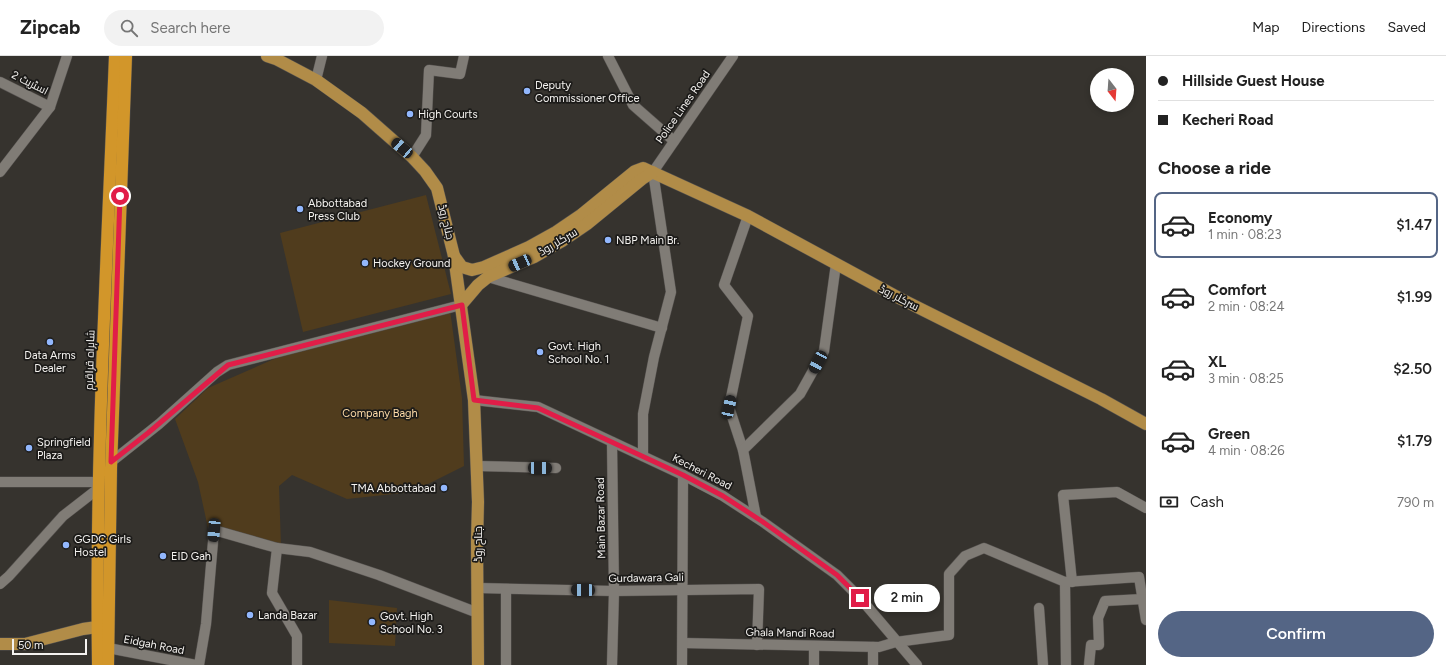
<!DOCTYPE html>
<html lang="en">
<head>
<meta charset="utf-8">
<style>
	:root { --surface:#fff; --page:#f2f2f2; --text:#222; --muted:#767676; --line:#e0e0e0; --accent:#546585 }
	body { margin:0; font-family:Figtree,Cairo,sans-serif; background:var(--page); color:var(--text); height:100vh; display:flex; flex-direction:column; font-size:15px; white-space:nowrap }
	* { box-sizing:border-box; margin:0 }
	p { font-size:13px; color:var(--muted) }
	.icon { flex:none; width:22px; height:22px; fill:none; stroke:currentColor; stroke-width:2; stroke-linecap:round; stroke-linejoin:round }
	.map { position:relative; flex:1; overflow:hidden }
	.panel { display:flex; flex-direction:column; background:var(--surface); width:300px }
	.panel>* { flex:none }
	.hud { display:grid; align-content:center; height:88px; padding:0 12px; background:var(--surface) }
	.needle { width:26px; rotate:163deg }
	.fabs { position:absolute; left:1090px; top:12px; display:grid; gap:8px }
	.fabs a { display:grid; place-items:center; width:44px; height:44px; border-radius:50%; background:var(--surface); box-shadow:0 2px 6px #0003; font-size:20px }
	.scale { position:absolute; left:12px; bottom:10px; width:75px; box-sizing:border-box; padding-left:4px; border:2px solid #f5f3f0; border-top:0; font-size:11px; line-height:14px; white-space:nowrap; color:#f5f3f0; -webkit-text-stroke:3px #1c1b19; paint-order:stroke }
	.end { position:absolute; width:18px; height:18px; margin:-9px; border:5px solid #e11d48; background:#fff; box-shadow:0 0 0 2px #fff }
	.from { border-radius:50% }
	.bubble { position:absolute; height:28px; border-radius:14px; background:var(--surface); box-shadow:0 2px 6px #0003; font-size:13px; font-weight:600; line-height:28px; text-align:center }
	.car { position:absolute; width:12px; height:24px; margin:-12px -6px; border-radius:5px; box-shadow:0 0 3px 1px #0007; background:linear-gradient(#222 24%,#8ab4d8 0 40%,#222 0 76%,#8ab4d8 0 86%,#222 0) }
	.hud b { display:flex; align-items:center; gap:14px; height:38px; font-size:15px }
	.hud b+b { border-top:1px solid var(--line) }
	.hud i { width:10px; height:10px; background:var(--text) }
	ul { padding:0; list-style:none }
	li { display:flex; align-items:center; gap:12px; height:66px; margin:0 8px 6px; padding:0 4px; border:2px solid transparent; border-radius:8px }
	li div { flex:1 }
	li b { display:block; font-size:15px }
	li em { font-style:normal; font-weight:600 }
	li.on { border-color:var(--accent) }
	li>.icon { width:36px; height:36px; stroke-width:1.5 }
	h2 { padding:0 12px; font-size:18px; line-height:48px }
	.pay { display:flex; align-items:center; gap:10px; height:44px; padding:0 12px; font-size:15px }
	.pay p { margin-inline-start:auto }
	.primary-button { display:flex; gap:8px; margin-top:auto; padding:8px 12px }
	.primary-button a { flex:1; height:46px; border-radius:24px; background:var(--accent); color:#fff; font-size:16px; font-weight:600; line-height:46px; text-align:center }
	header { display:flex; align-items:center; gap:24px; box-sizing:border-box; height:56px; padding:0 20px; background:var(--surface); border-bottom:1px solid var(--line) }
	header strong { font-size:19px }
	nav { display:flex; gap:22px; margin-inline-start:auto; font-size:14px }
	.search { width:280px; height:36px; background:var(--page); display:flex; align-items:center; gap:10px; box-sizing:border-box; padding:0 14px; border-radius:22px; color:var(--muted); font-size:15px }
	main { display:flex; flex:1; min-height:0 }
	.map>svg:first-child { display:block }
	.green { fill:#503c1d }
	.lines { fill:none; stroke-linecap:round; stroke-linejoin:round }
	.minor-casing { stroke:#55524f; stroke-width:11 }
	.major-casing { stroke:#55524f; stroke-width:13 }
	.highway-casing { stroke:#55524f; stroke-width:13 }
	.minor { stroke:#807c76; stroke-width:10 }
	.major { stroke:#b18c48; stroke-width:12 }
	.highway { stroke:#d2962a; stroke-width:12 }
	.route { stroke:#e11d48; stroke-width:5 }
	.poi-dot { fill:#92b7fd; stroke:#1c1b19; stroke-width:1.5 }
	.labels { text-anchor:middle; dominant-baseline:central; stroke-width:3.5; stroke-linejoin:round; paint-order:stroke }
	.street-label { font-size:11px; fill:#f5f3f0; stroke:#1c1b19 }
	.poi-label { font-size:11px; fill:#f5f3f0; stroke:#1c1b19; text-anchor:start }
	.park-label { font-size:11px; fill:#fddaa7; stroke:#1c1b19 }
</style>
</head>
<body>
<header>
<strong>Zipcab</strong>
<div class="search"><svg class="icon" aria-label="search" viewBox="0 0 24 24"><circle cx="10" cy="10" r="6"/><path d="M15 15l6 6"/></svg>Search here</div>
<nav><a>Map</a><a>Directions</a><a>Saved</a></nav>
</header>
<main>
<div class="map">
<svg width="1146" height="609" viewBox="0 0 1146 609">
	<rect width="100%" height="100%" fill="#36332e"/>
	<g class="green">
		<path d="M426,139L451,238L303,276L280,177Z"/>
		<path d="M450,254L462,342L464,410L412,436L347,443L292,419L279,430L281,490L208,472L198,426L175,363L208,332L297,293Z"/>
		<path d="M329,544L397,552L395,590L329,587Z"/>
	</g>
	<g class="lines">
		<defs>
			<g id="minor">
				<path d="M608,0L633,49L674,85"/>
				<path d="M316,24L322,0"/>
				<path d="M0,26L50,51"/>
				<path d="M412,101L426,79L429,14L460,18L464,0"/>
				<path d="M0,116L50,51L67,0"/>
				<path d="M488,221L662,272"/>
				<path d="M474,344L538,351L683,419L723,440L763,466L837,519L860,542L917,609"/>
				<path d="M743,394L729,351L748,260L724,229L748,160"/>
				<path d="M643,400V358L654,301L671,236L653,116L733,0"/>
				<path d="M111,406L159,368L217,316L228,309L461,249"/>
				<path d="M477,410L556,412"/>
				<path d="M0,426H99"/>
				<path d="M756,461L743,394L800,338L824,295L836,208"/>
				<path d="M277,492L310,496L379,519L478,557"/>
				<path d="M1065,526L1066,609"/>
				<path d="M1072,526L1063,439L1117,436L1146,452"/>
				<path d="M0,528L9,520L63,460L99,432"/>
				<path d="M478,532L614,535L759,533L757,589"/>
				<path d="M506,533V609"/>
				<path d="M1039,552L1043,609"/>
				<path d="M683,587L879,591L896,586L949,579V518L965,500L984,492L1065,526L1139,521L1146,564"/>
				<path d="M814,590V609"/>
				<path d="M873,591V609"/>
				<path d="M108,592L196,609"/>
				<path d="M199,609L206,568L214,474L277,492L272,537L297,580V609"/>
				<path d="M612,609L614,535L612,386"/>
				<path d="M682,609L683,419"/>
				<path d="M1089,609L1091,589H1099L1098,562L1105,545L1143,543"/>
			</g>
			<g id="major">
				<path d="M267,0L276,3L316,24L362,57L412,101L425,115L437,132L454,200L474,344L478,446L477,486L478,609"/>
				<path d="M454,200L462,211L472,214L484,211L529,191L556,176L581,159L635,115L643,112L748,160L901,243L1101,343L1146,368"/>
				<path d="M461,249L478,229L488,221L534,201L562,185L587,168L642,123L653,116"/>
				<path d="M0,588H25L83,573L97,571"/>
			</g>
			<g id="highway">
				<path d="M98,609C95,406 107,203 115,0"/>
				<path d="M108,609L111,412L126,0"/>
			</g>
		</defs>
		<use href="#minor" class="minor-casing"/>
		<use href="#major" class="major-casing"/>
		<use href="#highway" class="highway-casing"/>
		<use href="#minor" class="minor"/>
		<use href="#major" class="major"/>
		<use href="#highway" class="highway"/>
	</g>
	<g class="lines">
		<path class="route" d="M120,140L111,406L148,377L228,309L462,249L474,344L538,352L683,419L723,440L763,466L837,519L860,542"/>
	</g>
	<g class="poi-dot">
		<circle cx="527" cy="35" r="4"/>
		<circle cx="410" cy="58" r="4"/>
		<circle cx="300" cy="153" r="4"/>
		<circle cx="608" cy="184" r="4"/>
		<circle cx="365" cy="207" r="4"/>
		<circle cx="50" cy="286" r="4"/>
		<circle cx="540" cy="296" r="4"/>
		<circle cx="29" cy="392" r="4"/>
		<circle cx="444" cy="432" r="4"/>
		<circle cx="66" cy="489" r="4"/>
		<circle cx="163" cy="500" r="4"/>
		<circle cx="250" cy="559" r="4"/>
		<circle cx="372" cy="566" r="4"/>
	</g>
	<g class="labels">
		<g class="street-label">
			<text transform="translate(30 27) rotate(27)">اسٹریٹ 2</text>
			<text transform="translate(683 51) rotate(-55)">Police Lines Road</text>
			<text transform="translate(446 166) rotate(76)">جناح روڈ</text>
			<text transform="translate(558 186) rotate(-31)">سرکلر روڈ</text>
			<text transform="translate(899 242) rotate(27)">سرکلر روڈ</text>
			<text transform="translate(90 304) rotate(-88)">شاہراہ قراقرم</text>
			<text transform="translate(702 416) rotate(27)">Kecheri Road</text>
			<text transform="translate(601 462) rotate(-91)">Main Bazar Road</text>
			<text transform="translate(478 488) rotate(-90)">جناح روڈ</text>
			<text transform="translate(646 522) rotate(-1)">Gurdawara Gali</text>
			<text transform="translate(790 577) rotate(1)">Ghala Mandi Road</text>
			<text transform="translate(154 589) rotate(11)">Eidgah Road</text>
		</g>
		<g class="poi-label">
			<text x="535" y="29">Deputy<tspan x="535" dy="13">Commissioner Office</tspan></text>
			<text x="418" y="58">High Courts</text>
			<text x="308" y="147">Abbottabad<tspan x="308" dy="13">Press Club</tspan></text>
			<text x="616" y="184">NBP Main Br.</text>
			<text x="373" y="207">Hockey Ground</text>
			<text x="548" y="290">Govt. High<tspan x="548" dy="13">School No. 1</tspan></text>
			<text x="50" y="299" text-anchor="middle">Data Arms<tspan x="50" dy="13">Dealer</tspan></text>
			<text x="37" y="386">Springfield<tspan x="37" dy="13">Plaza</tspan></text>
			<text x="436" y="432" text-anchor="end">TMA Abbottabad</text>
			<text x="74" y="483">GGDC Girls<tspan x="74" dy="13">Hostel</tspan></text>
			<text x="171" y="500">EID Gah</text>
			<text x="258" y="559">Landa Bazar</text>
			<text x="380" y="560">Govt. High<tspan x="380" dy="13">School No. 3</tspan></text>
		</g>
		<g class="park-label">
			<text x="380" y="357">Company Bagh</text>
		</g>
	</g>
</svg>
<div class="fabs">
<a><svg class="needle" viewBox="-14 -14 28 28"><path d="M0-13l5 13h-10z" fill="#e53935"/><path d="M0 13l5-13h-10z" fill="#767676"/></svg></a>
</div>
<div class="scale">50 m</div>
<i class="end from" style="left:120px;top:140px"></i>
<i class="end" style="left:860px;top:542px"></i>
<div class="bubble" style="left:874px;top:528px;width:66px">2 min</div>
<i class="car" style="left:402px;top:92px;rotate:311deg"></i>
<i class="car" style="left:520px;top:207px;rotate:246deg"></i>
<i class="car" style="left:818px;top:306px;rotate:208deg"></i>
<i class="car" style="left:729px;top:351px;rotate:12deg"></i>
<i class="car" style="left:540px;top:412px;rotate:91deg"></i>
<i class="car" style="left:214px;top:474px;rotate:185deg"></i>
<i class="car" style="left:583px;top:534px;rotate:271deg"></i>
</div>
<section class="panel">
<div class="hud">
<b><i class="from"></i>Hillside Guest House</b>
<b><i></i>Kecheri Road</b>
</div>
<h2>Choose a ride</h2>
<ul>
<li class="on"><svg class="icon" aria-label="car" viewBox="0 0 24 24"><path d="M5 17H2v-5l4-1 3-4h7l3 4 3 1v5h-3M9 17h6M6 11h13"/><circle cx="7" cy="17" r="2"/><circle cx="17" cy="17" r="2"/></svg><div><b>Economy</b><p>1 min · 08:23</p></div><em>$1.47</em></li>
<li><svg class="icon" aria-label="car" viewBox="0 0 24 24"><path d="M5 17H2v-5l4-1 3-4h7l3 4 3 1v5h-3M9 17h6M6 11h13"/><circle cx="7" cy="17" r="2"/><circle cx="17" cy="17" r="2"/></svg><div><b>Comfort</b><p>2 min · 08:24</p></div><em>$1.99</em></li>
<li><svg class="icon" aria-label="car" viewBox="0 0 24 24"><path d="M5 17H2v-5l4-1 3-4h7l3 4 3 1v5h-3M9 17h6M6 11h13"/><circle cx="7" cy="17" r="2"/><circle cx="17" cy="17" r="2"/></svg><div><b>XL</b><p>3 min · 08:25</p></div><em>$2.50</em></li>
<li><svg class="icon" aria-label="car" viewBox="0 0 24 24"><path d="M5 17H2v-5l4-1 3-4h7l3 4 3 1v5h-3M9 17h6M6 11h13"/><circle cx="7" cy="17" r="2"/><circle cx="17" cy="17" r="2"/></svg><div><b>Green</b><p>4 min · 08:26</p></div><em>$1.79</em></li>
</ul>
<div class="pay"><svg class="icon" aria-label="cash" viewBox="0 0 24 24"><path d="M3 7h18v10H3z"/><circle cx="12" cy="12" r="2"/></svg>Cash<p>790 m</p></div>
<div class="primary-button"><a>Confirm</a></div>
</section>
</main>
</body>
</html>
